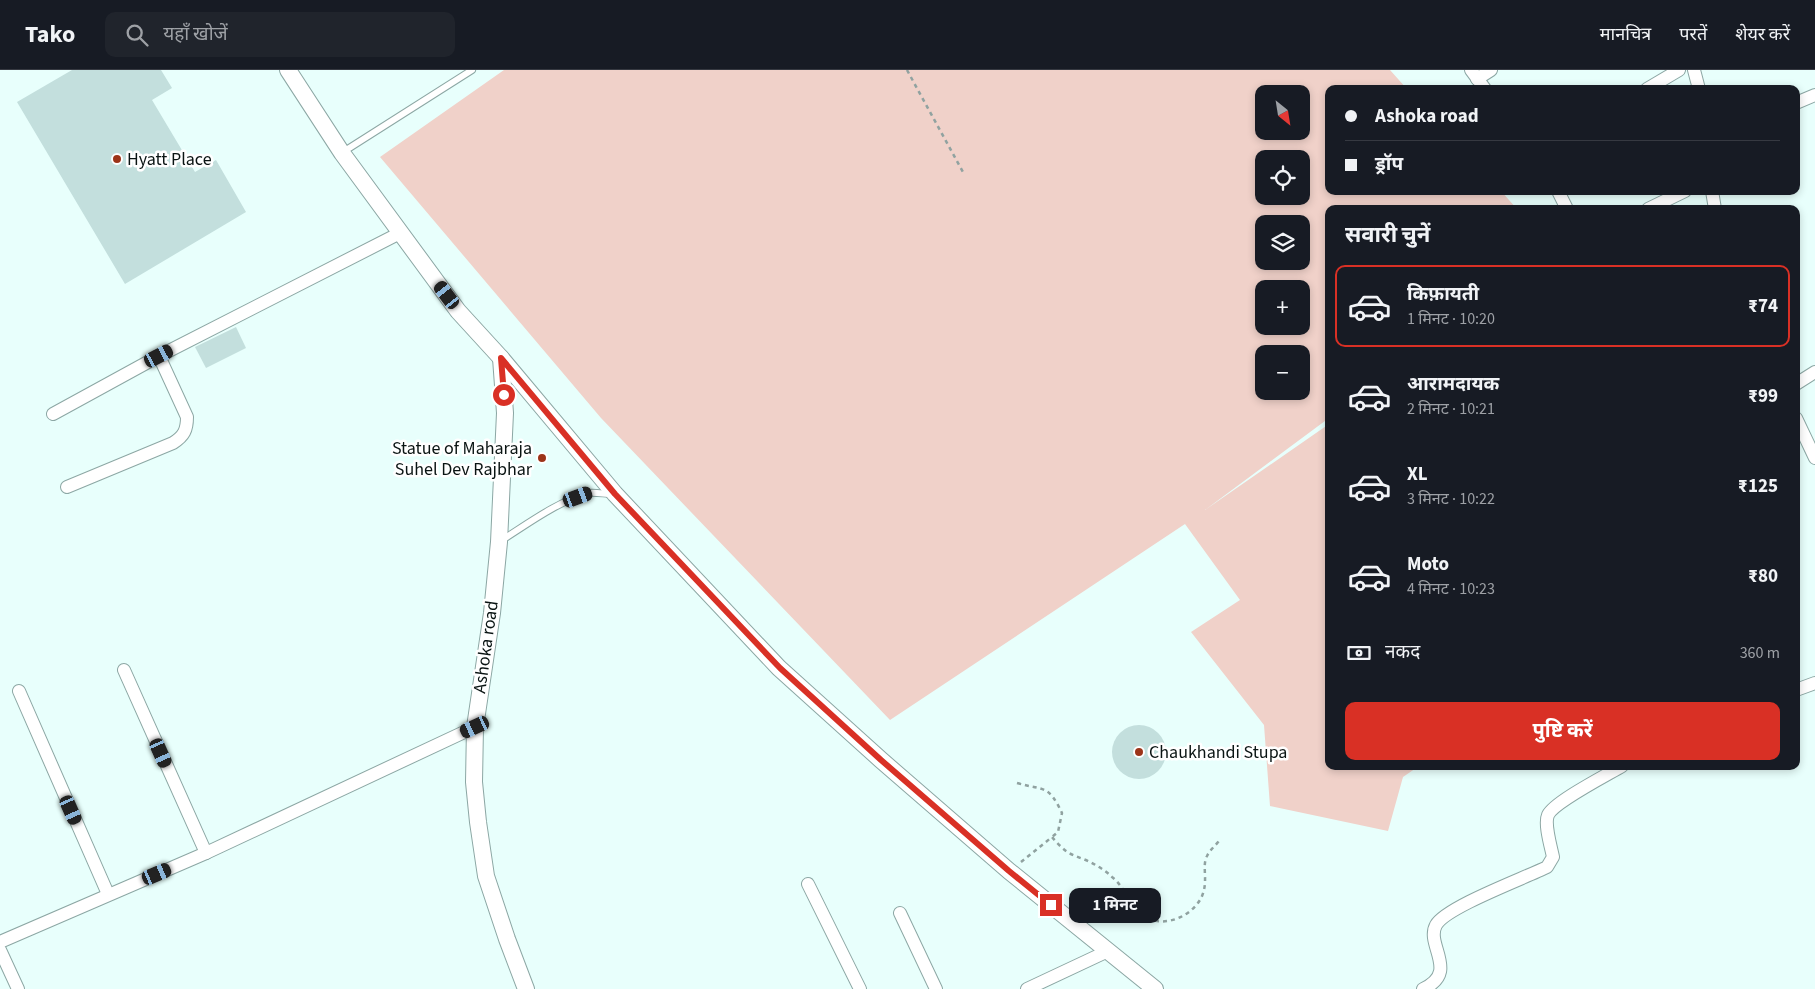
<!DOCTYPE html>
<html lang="hi">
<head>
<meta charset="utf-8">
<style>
	:root { --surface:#171b24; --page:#20242c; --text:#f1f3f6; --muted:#9ea1a6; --line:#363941; --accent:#d93025 }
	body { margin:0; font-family:"Source Sans 3","Noto Sans Devanagari",sans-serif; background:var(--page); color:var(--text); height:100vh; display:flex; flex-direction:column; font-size:19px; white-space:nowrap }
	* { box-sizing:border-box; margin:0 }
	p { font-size:16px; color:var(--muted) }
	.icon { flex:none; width:28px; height:28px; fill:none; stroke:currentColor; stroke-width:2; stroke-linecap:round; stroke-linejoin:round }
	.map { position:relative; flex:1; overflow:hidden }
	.panel { position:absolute; left:1325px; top:135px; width:475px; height:565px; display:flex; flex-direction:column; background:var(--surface); border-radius:10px; box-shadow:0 2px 8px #0003 }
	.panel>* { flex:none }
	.hud { position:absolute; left:1325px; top:15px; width:475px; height:110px; border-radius:10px; box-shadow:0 2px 8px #0003; display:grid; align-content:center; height:110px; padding:0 20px; background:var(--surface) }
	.needle { width:32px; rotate:150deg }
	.tools { position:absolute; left:1255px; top:15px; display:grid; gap:10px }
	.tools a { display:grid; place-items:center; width:55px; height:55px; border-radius:10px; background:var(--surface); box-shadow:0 2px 8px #0003; font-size:25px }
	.end { position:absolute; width:22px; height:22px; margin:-11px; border:6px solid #d93025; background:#fff; box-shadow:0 0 0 2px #fff }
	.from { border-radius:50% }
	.bubble { position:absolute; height:35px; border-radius:10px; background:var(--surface); box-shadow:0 2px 8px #0003; font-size:16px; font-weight:700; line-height:35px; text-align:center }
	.car { position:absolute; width:15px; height:30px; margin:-15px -8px; border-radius:6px; box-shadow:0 0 4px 1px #0007; background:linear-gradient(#222 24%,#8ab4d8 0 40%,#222 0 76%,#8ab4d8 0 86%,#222 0) }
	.hud b { display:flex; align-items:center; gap:18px; height:48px; font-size:19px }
	.hud b+b { border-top:1px solid var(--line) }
	.hud i { width:12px; height:12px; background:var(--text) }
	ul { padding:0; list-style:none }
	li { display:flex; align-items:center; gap:15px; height:82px; margin:0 10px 8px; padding:0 10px; border:2px solid transparent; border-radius:10px }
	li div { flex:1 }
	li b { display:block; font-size:19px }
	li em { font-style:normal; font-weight:700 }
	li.active { border-color:var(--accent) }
	li>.icon { width:45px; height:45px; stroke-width:1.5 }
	h2 { padding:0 20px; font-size:22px; line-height:60px }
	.pay { display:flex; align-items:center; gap:12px; height:55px; padding:0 20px; font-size:19px }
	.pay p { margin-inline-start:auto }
	.primary-button { display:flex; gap:10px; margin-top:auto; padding:10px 20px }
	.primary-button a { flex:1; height:58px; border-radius:10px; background:var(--accent); color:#fff; font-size:20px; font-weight:700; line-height:58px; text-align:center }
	header { display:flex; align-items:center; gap:30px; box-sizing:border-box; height:70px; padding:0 25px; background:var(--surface); border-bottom:1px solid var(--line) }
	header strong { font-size:24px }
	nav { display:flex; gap:28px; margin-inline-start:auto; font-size:18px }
	.search { width:350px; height:45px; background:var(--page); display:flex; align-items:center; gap:12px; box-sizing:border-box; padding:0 18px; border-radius:10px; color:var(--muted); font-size:19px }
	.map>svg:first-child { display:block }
	.green { fill:#f0d1c9; fill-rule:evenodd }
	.building { fill:#c3dfdd }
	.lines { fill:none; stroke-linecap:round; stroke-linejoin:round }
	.service-casing { stroke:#8ca7a4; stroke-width:8 }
	.minor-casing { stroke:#8ca7a4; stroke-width:14 }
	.tertiary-casing { stroke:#8ca7a4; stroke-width:18 }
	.path { stroke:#90a2a0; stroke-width:2.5; stroke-dasharray:4 4; stroke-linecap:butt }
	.service { stroke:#fff; stroke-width:6 }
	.minor { stroke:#fff; stroke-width:12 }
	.tertiary { stroke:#fff; stroke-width:16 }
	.route { stroke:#d93025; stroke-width:6 }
	.poi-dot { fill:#9c3419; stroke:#fff; stroke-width:2 }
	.labels { text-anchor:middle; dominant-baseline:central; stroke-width:5; stroke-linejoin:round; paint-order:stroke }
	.poi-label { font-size:18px; fill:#0a1413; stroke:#fff; text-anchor:start }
	.street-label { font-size:18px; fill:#0a1413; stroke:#fff }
</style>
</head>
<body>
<header>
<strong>Tako</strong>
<div class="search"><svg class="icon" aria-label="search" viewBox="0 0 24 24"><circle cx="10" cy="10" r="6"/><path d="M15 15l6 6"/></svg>यहाँ खोजें</div>
<nav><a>मानचित्र</a><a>परतें</a><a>शेयर करें</a></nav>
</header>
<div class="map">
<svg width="1815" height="919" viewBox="0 0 1815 919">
	<rect width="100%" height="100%" fill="#e8fffc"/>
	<path class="green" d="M504,0H1390L1407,19H1329V121H1501L1517,139H1329V348L1205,440L1329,354V696H1419L1403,707L1388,761L1270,736L1264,655L1191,562L1240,530L1185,454L890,650L601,348L380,87ZM1264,24H1301V61H1264ZM1264,89H1301V126H1264ZM1264,154H1301V191H1264ZM1264,219H1301V256H1264ZM1264,284H1301V321H1264Z"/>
	<g class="building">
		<path d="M72,0H161L172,18L152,30L195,102L216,90L246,142L125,214L17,32Z"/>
		<path d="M236,257L246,278L206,298L195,277Z"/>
		<circle cx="1139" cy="682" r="27"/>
	</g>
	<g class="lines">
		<defs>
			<g id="service">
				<path d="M343,82L472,0"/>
				<path d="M502,470C529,453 557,432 588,423C595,422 605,424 612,424"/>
			</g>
			<g id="minor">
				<path d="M1471,0L1485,19"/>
				<path d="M1694,0L1699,19"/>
				<path d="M1477,9L1491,0"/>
				<path d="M1647,19L1679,0"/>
				<path d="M1796,33L1815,25"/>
				<path d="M1558,121L1567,139"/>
				<path d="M1712,121L1715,139"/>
				<path d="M1648,139L1685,121"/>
				<path d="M1796,314L1815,302"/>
				<path d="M53,344L159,286L400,163"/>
				<path d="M1796,348L1815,388"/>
				<path d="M67,417L173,373C184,366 187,360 187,347L159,286"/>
				<path d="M124,600L206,783"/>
				<path d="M1796,620L1815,613"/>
				<path d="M19,621L108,824"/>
				<path d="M808,814L860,919"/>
				<path d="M900,843L936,919"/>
				<path d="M0,872L206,783L475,657"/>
				<path d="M0,880L18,919"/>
				<path d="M1027,919L1108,881"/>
				<path d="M1423,919C1460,902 1425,875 1436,855C1446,837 1525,808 1547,797L1553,787C1551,777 1544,754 1548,745C1554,732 1607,705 1622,696"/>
			</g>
			<g id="tertiary">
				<path d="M288,0L342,83L458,241L501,288L615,424L779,598L881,690L1009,801L1155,919"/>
				<path d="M501,288L505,343L499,472L492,543L475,657L474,712L478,752L486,806L507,869L526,919"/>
			</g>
		</defs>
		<use href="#service" class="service-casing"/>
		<use href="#minor" class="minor-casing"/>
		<use href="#tertiary" class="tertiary-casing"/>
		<g class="path">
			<path d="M907,0L964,104"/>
			<path d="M1017,713C1045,721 1048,714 1062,743L1058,762L1052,767"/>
			<path d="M1021,792L1052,767C1056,772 1061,777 1066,781C1073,786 1082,788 1090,792C1098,796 1106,801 1112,807C1123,815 1128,831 1137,841C1155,860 1187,851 1200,830C1210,813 1201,797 1207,786C1210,780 1215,776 1219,771"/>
		</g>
		<use href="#service" class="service"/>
		<use href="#minor" class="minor"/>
		<use href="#tertiary" class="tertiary"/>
	</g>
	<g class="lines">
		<path class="route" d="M504,325L501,288L615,424L780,598L881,690L1009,801L1051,835"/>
	</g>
	<g class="poi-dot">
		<circle cx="117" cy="89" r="5"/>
		<circle cx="542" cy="388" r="5"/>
		<circle cx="1139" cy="682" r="5"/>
	</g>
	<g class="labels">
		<g class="poi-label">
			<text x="127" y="89">Hyatt Place</text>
			<text x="532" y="378" text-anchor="end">Statue of Maharaja<tspan x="532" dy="21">Suhel Dev Rajbhar</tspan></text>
			<text x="1149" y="682">Chaukhandi Stupa</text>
		</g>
		<g class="street-label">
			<text transform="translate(486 577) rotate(-82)">Ashoka road</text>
		</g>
	</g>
</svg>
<div class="tools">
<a><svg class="needle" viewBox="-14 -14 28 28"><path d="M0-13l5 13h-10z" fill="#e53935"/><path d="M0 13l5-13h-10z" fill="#9ea1a6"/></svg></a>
<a><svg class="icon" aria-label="locate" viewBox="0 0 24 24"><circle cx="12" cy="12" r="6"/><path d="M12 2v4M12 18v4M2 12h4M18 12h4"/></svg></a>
<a><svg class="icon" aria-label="layers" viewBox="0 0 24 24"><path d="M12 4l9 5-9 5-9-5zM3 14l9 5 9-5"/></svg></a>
<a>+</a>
<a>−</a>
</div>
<i class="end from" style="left:504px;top:325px"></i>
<i class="end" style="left:1051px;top:835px"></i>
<div class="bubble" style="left:1069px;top:818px;width:92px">1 मिनट</div>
<i class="car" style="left:447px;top:225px;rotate:323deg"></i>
<i class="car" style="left:159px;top:286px;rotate:63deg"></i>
<i class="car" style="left:578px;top:427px;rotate:70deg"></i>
<i class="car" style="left:475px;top:657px;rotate:245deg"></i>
<i class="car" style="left:161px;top:683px;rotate:156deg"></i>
<i class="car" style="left:71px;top:740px;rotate:156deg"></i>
<i class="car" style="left:157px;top:804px;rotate:67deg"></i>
<div class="hud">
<b><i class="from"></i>Ashoka road</b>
<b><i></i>ड्रॉप</b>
</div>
<section class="panel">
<h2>सवारी चुनें</h2>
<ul>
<li class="active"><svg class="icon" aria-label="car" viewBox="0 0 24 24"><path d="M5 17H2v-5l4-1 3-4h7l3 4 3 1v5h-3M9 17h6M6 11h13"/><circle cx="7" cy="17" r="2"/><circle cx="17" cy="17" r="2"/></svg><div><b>किफ़ायती</b><p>1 मिनट · 10:20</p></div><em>₹74</em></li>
<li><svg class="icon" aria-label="car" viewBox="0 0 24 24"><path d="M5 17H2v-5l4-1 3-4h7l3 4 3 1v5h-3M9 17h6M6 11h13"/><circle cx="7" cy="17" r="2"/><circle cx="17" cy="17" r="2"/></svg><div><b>आरामदायक</b><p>2 मिनट · 10:21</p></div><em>₹99</em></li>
<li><svg class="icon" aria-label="car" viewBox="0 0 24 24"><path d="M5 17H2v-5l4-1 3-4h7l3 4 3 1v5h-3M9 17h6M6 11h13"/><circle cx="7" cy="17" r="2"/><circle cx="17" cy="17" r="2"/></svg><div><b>XL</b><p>3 मिनट · 10:22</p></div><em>₹125</em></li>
<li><svg class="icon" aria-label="car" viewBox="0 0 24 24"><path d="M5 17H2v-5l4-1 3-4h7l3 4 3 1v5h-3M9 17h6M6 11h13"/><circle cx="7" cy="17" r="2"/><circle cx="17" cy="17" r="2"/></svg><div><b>Moto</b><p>4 मिनट · 10:23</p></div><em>₹80</em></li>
</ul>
<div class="pay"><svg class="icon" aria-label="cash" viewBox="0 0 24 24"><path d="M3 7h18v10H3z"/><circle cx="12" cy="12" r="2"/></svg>नकद<p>360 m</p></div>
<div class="primary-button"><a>पुष्टि करें</a></div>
</section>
</div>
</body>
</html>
